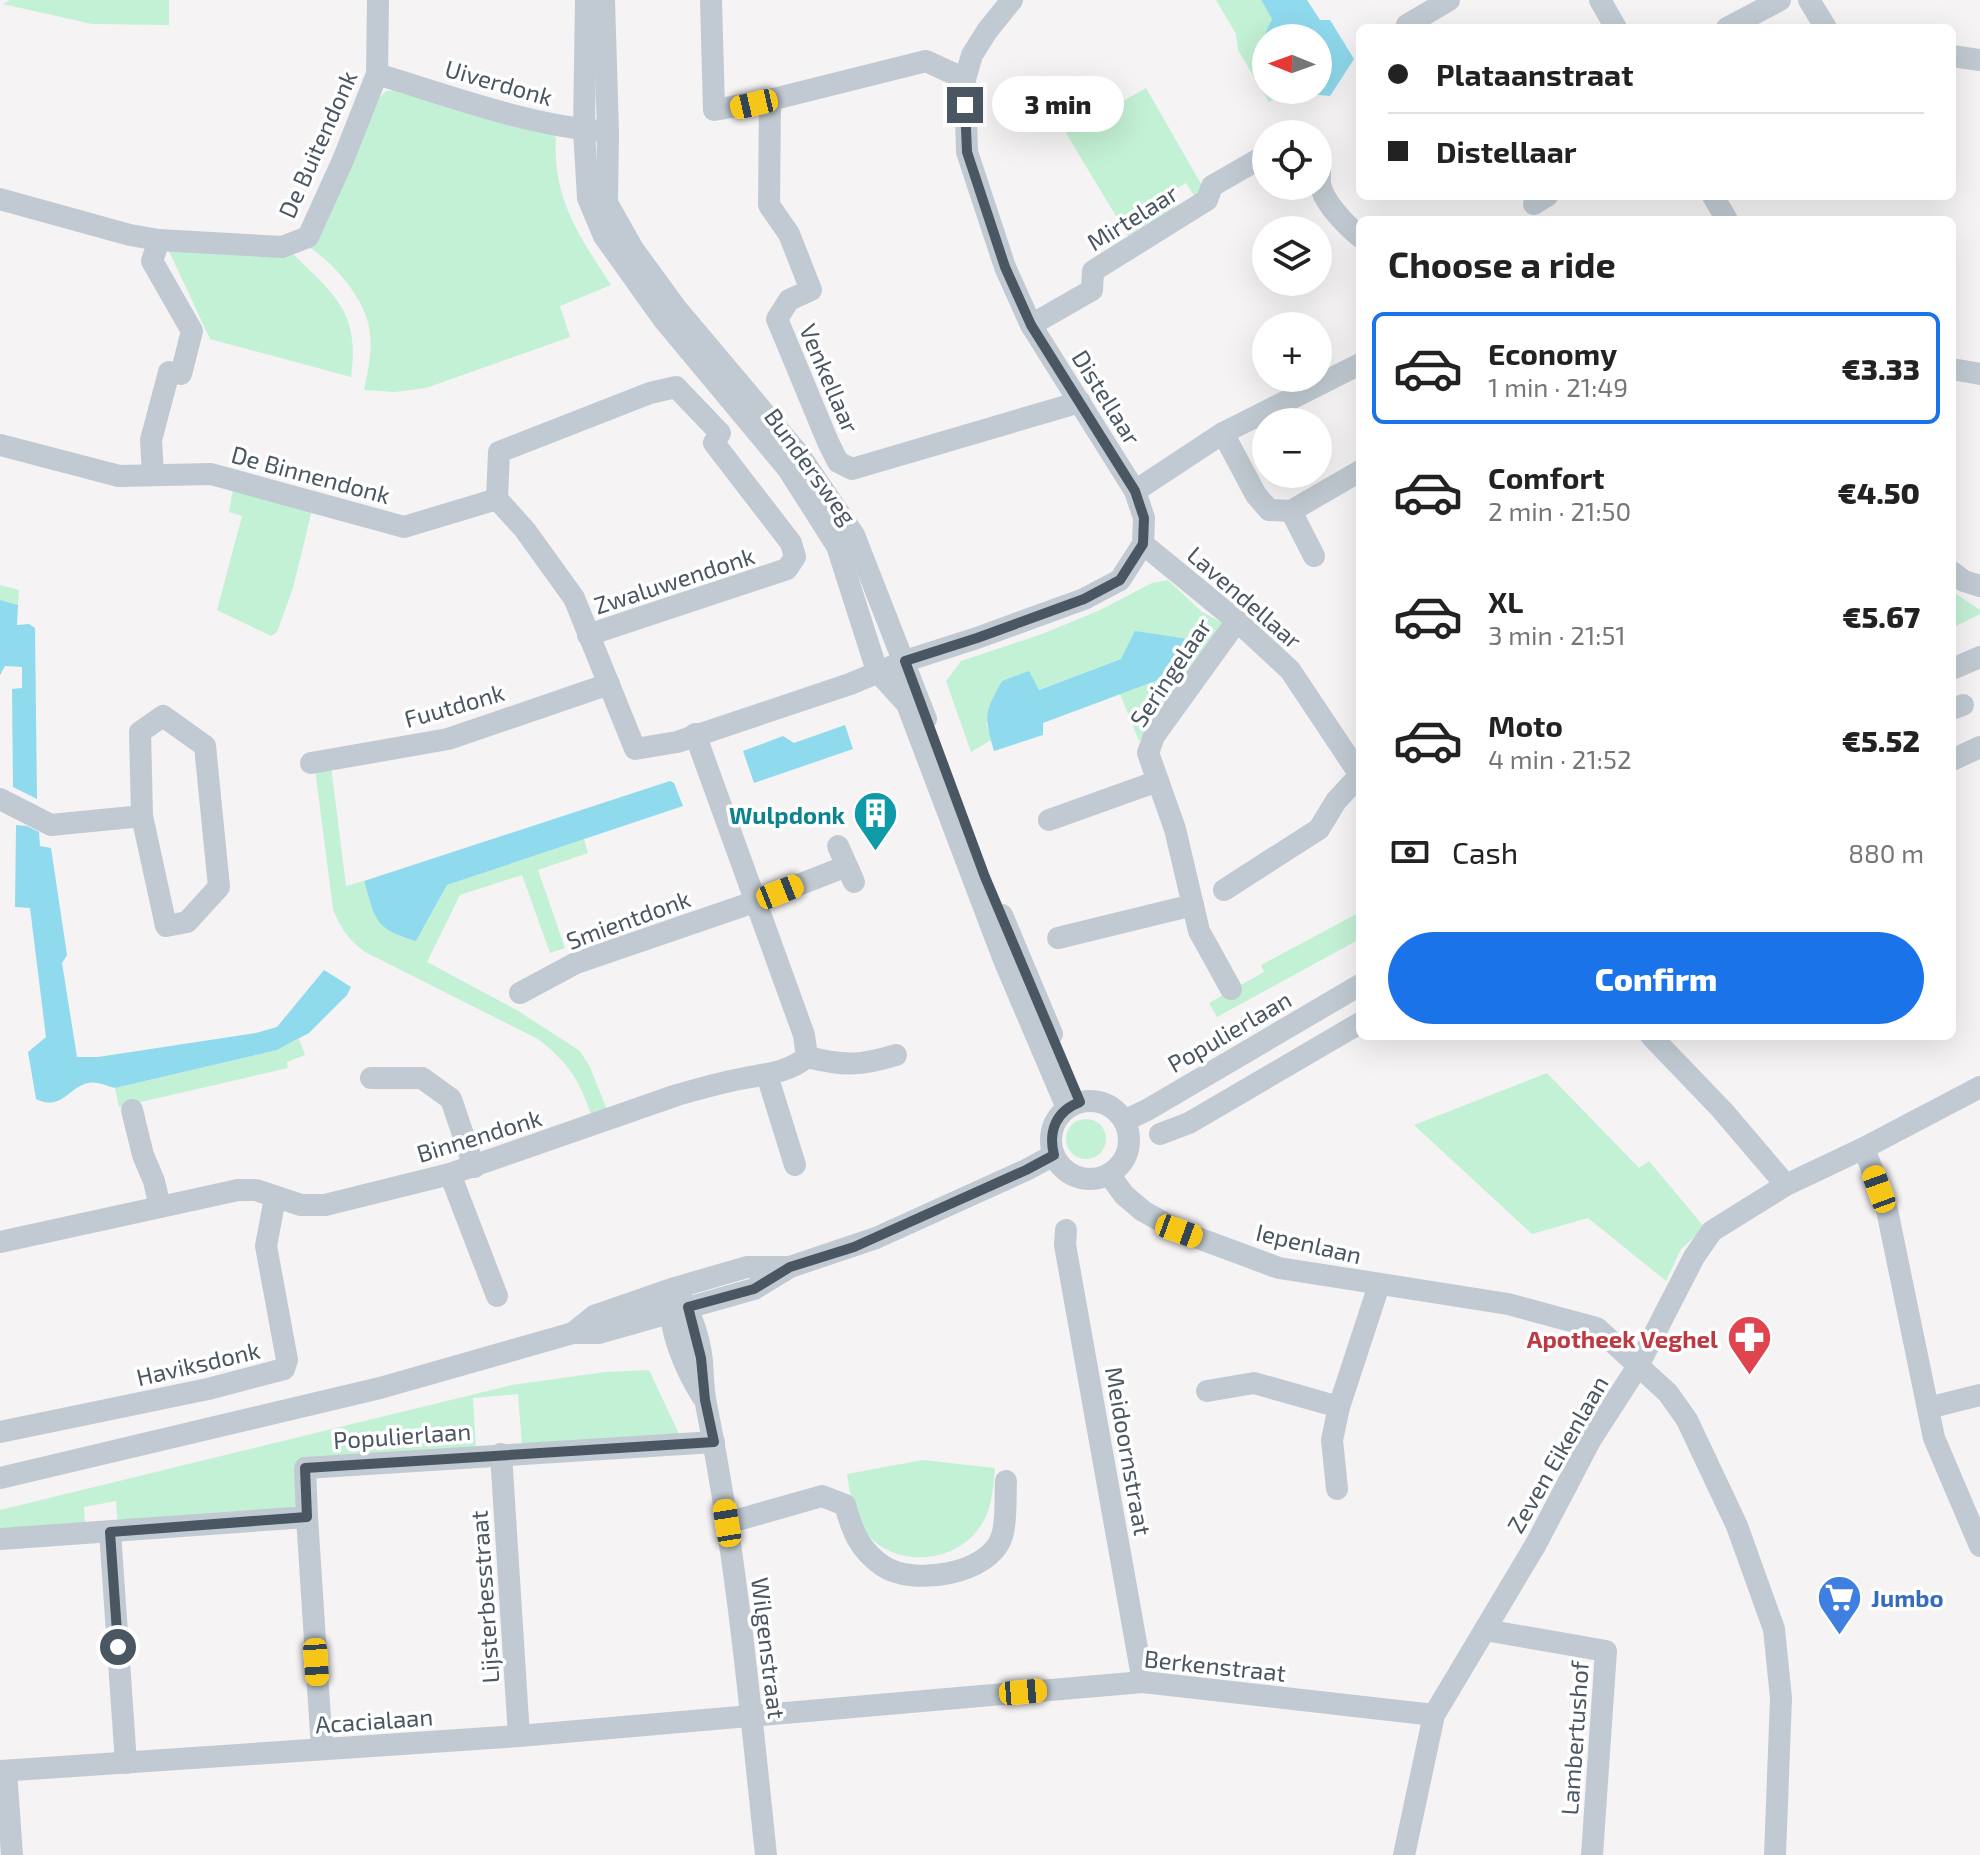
<!DOCTYPE html>
<html lang="en">
<head>
<meta charset="utf-8">
<style>
	:root { --surface:#fff; --page:#f2f2f2; --text:#222; --muted:#767676; --line:#e0e0e0; --accent:#1a73e8 }
	body { margin:0; font-family:"Exo 2",sans-serif; background:var(--page); color:var(--text); height:100vh; display:flex; flex-direction:column; font-size:30px; white-space:nowrap }
	* { box-sizing:border-box; margin:0 }
	p { font-size:26px; color:var(--muted) }
	.icon { flex:none; width:44px; height:44px; fill:none; stroke:currentColor; stroke-width:2; stroke-linecap:round; stroke-linejoin:round }
	.map { position:relative; flex:1; overflow:hidden }
	.details { position:absolute; left:1356px; top:216px; width:600px; height:824px; display:flex; flex-direction:column; background:var(--surface); border-radius:12px; box-shadow:0 8px 32px #0002 }
	.details>* { flex:none }
	.guide { position:absolute; left:1356px; top:24px; width:600px; height:176px; border-radius:12px; box-shadow:0 8px 32px #0002; display:grid; align-content:center; height:176px; padding:0 32px; background:var(--surface) }
	.needle { width:52px; rotate:271deg }
	.buttons { position:absolute; left:1252px; top:24px; display:grid; gap:16px }
	.buttons a { display:grid; place-items:center; width:80px; height:80px; border-radius:50%; background:var(--surface); box-shadow:0 8px 32px #0002; font-size:40px }
	.end { position:absolute; width:36px; height:36px; margin:-18px; border:10px solid #4a5661; background:#fff; box-shadow:0 0 0 4px #fff }
	.from { border-radius:50% }
	.bubble { position:absolute; height:56px; border-radius:28px; background:var(--surface); box-shadow:0 8px 32px #0002; font-size:26px; font-weight:800; line-height:56px; text-align:center }
	.car { position:absolute; width:24px; height:48px; margin:-24px -12px; border-radius:10px; box-shadow:0 0 6px 2px #0007; background:linear-gradient(#f5c518 24%,#345 0 40%,#f5c518 0 76%,#345 0 86%,#f5c518 0) }
	.guide b { display:flex; align-items:center; gap:28px; height:76px; font-size:30px }
	.guide b+b { border-top:2px solid var(--line) }
	.guide i { width:20px; height:20px; background:var(--text) }
	ul { padding:0; list-style:none }
	li { display:flex; align-items:center; gap:24px; height:112px; margin:0 16px 12px; padding:0 16px; border:4px solid transparent; border-radius:12px }
	li div { flex:1 }
	li b { display:block; font-size:30px }
	li em { font-style:normal; font-weight:800 }
	li.current { border-color:var(--accent) }
	li>.icon { width:72px; height:72px; stroke-width:1.5 }
	h2 { padding:0 32px; font-size:36px; line-height:96px }
	.pay { display:flex; align-items:center; gap:20px; height:88px; padding:0 32px; font-size:30px }
	.pay p { margin-inline-start:auto }
	.cta { display:flex; gap:16px; margin-top:auto; padding:16px 32px }
	.cta a { flex:1; height:92px; border-radius:48px; background:var(--accent); color:#fff; font-size:32px; font-weight:800; line-height:92px; text-align:center }
	.map>svg:first-child { display:block }
	.green { fill:#c3f1d5 }
	.water { fill:#90daee }
	.lines { fill:none; stroke-linecap:round; stroke-linejoin:round }
	.minor { stroke:#c1cad2; stroke-width:22 }
	.route { stroke:#4a5661; stroke-width:10 }
	.labels { text-anchor:middle; dominant-baseline:central; stroke-width:7; stroke-linejoin:round; paint-order:stroke }
	.street-label { font-size:24px; fill:#4a5661; stroke:#fff }
	.culture-label { font-size:24px; font-weight:bold; fill:#0d838f; stroke:#fff; text-anchor:end }
	.health-label { font-size:24px; font-weight:bold; fill:#be3a42; stroke:#fff; text-anchor:end }
	.shop-label { font-size:24px; font-weight:bold; fill:#366cbe; stroke:#fff; text-anchor:start }
</style>
</head>
<body>
<div class="map">
<svg width="1980" height="1855" viewBox="0 0 1980 1855">
	<rect width="100%" height="100%" fill="#f5f3f3"/>
	<g class="green">
		<path d="M10,0H169V25L92,24L3,4Z"/>
		<path d="M1216,0H1261L1272,19L1260,44L1266,54V90L1289,92L1269,102L1238,50L1236,34Z"/>
		<path d="M1146,88L1205,191L1195,197L1186,183L1167,194L1175,209L1128,236L1066,133Z"/>
		<path d="M404,89L524,129L546,132L556,137C552,197 579,236 611,285L560,306L570,337L426,388L395,392L364,390C368,371 372,353 370,334C368,302 334,262 307,246L378,98L387,91Z"/>
		<path d="M168,249L292,253C335,296 360,311 351,377L210,339Z"/>
		<path d="M233,489L312,510L293,588L277,632L271,636L217,610L242,516L229,512Z"/>
		<path d="M1168,580L1202,612L1225,624L1139,741L1120,694L1158,680L1187,638L1121,659L1038,690L1028,671L986,723L991,740L971,752L946,681L961,661L1042,634L1098,611L1152,583Z"/>
		<path d="M0,585L19,590L18,605L0,600Z"/>
		<path d="M1952,591L1980,610V614L1952,628Z"/>
		<path d="M331,766L346,886L364,881C374,913 380,933 416,941L447,885L584,839L588,853L538,870L565,948L550,953L522,875L460,895L427,962L520,1012L580,1051L590,1067L609,1115L593,1120C580,1081 570,1064 538,1039L365,952C348,939 340,928 333,909L315,769Z"/>
		<path d="M1360,912V939L1217,1017L1209,1003L1264,972L1261,965Z"/>
		<path d="M299,1039L305,1055L287,1062L288,1068L119,1107L115,1088L277,1050Z"/>
		<path d="M1547,1073L1639,1168L1649,1161L1705,1228L1681,1249L1666,1281L1588,1218L1532,1234L1414,1125Z"/>
		<circle cx="1086" cy="1139" r="20"/>
		<path d="M649,1370L680,1436L522,1446L518,1394L473,1398L476,1449L307,1460L302,1508L118,1527L116,1501L84,1507L85,1528L0,1533V1510L512,1385L605,1372Z"/>
		<path d="M923,1460L995,1468C993,1486 993,1505 983,1522C958,1566 891,1570 862,1528C852,1512 850,1492 847,1474Z"/>
	</g>
	<g class="water">
		<path d="M1261,0H1307L1320,20H1330L1354,59L1330,96L1289,92L1288,90H1318V38H1266V54L1260,44L1272,19Z"/>
		<path d="M0,600L18,605L17,625L29,624L35,628L37,799L13,787L12,689L22,688V667L5,666L0,675Z"/>
		<path d="M1135,631L1188,639L1158,680L1043,723V735L994,751C984,716 984,713 1002,681L1029,671L1039,690L1121,659Z"/>
		<path d="M845,725L853,749L754,783L743,751L783,736L794,743Z"/>
		<path d="M670,781L674,783L683,806L447,885L416,941C374,929 376,920 364,881Z"/>
		<path d="M16,825L27,826L39,832L40,846L51,848L67,955L62,963L77,1057H98L256,1033L277,1027L324,970L351,987L347,995L309,1033L277,1050L115,1088C107,1086 96,1081 89,1083C69,1086 62,1112 36,1099L28,1052L46,1037L30,908L15,907Z"/>
	</g>
	<g class="lines">
		<g class="minor">
			<path d="M586,0L584,130L588,198L604,236L664,320L788,469L837,546L877,671L907,704L1004,960L1067,1108"/>
			<path d="M604,0L608,132L607,203L633,249L676,308L798,453L854,535L926,719"/>
			<path d="M711,0L714,110L770,100"/>
			<path d="M1600,0L1616,28"/>
			<path d="M1809,0L1826,28"/>
			<path d="M1407,25L1449,0"/>
			<path d="M1727,28L1780,0"/>
			<path d="M1952,56L1980,60"/>
			<path d="M377,74C450,96 524,124 599,131"/>
			<path d="M965,79L926,61L770,100L769,205L789,234L811,290L789,300L777,319L828,442L838,462L852,469L1080,402"/>
			<path d="M1318,165C1322,173 1319,176 1320,184C1324,203 1346,225 1360,237"/>
			<path d="M1713,196L1727,220"/>
			<path d="M0,199L130,235L159,240L282,247L308,237L343,160L377,74L378,0"/>
			<path d="M1534,204L1547,196"/>
			<path d="M1031,325L1092,290L1093,271L1207,200L1212,186L1266,155"/>
			<path d="M1952,369L1980,374"/>
			<path d="M1223,433L1256,495L1269,510L1291,511L1360,471"/>
			<path d="M0,445L119,476L211,474L404,527L497,499L525,530L574,598L635,749L677,742L850,684L905,661L977,638L1084,599L1120,580L1143,544L1144,518L1135,491L1031,325L1005,267L967,152L965,79L972,55L987,31L1012,0"/>
			<path d="M153,474L151,440L169,372L181,374L192,331L152,261L159,240"/>
			<path d="M1135,491L1223,433L1360,364"/>
			<path d="M497,499L499,452L650,393L676,387L720,433L714,443L791,543L795,557L787,569L588,635"/>
			<path d="M1291,511L1314,556"/>
			<path d="M1143,544L1237,621L1290,670L1360,775"/>
			<path d="M1952,572L1964,581L1980,586"/>
			<path d="M1952,669L1980,657"/>
			<path d="M1952,709L1963,705"/>
			<path d="M1952,760L1980,747"/>
			<path d="M311,763L448,739L609,684"/>
			<path d="M1158,781L1175,829L1199,931L1231,989"/>
			<path d="M0,799L51,825L142,816L140,732L163,716L205,746L219,887L187,922L166,926L142,816"/>
			<path d="M1049,820L1158,781L1148,753L1154,736L1237,621"/>
			<path d="M838,846L854,882"/>
			<path d="M1224,890L1319,829L1336,801L1360,775"/>
			<path d="M1002,915L1052,1034"/>
			<path d="M1058,938L1193,905"/>
			<path d="M520,993L576,963L757,901L847,866"/>
			<path d="M1651,1036L1722,1110L1786,1185"/>
			<path d="M807,1057C844,1066 860,1066 896,1055"/>
			<path d="M767,1075L795,1165"/>
			<path d="M371,1078H422L451,1099L474,1167"/>
			<circle cx="1090" cy="1140" r="39"/>
			<path d="M132,1110L143,1155L154,1181L160,1207"/>
			<path d="M1124,1121L1147,1110L1360,985"/>
			<path d="M1160,1134L1189,1123L1360,1023"/>
			<path d="M1864,1148L1887,1210L1934,1438L1980,1546"/>
			<path d="M450,1174L497,1296"/>
			<path d="M1109,1174L1124,1195L1143,1211L1179,1231L1279,1268L1508,1304L1597,1328L1668,1393L1687,1420L1737,1526L1774,1629L1781,1698L1775,1855"/>
			<path d="M1066,1230L1065,1245L1143,1682"/>
			<path d="M0,1242L238,1190H256L301,1205H325L450,1174L677,1095C698,1089 719,1083 740,1079C764,1074 788,1073 807,1057L804,1035L695,734"/>
			<path d="M675,1288C690,1310 699,1335 702,1361C703,1376 703,1390 706,1404C736,1552 750,1704 766,1855"/>
			<path d="M672,1301C667,1329 687,1372 702,1396"/>
			<path d="M573,1333L594,1316L675,1288L747,1267H790"/>
			<path d="M1207,1391L1254,1383L1339,1407"/>
			<path d="M1928,1408L1980,1395"/>
			<path d="M0,1432L208,1389L284,1369L287,1360L266,1246L275,1198"/>
			<path d="M501,1454L519,1736"/>
			<path d="M0,1478L380,1388L573,1333H599L754,1289L790,1267L876,1238L1026,1170L1054,1155"/>
			<path d="M1337,1489L1332,1440L1339,1407L1379,1285"/>
			<path d="M307,1517L322,1749"/>
			<path d="M727,1523L822,1496L845,1505C852,1530 859,1550 883,1566C912,1586 990,1575 1002,1536C1007,1520 1005,1498 1006,1481"/>
			<path d="M110,1532L126,1763"/>
			<path d="M0,1539L307,1517L305,1468L714,1442"/>
			<path d="M1485,1630L1606,1651L1592,1855"/>
			<path d="M0,1771L519,1736L1143,1682L1434,1715"/>
			<path d="M6,1771L12,1855"/>
			<path d="M1404,1855L1434,1715L1536,1544L1591,1439L1638,1366L1694,1257L1712,1231L1786,1185L1864,1148L1980,1087"/>
		</g>
	</g>
	<g class="lines">
		<path class="route" d="M118,1647L110,1532L307,1517L305,1468L714,1442L705,1400L701,1358L688,1307L754,1289L790,1267L854,1247L1026,1170L1054,1155C1048,1131 1056,1111 1080,1102L985,877L905,661L977,638L1084,599L1120,580L1143,544L1144,518L1135,491L1031,325L1005,267L967,152L965,105"/>
	</g>
	<defs>
		<symbol id="building-pin" viewBox="-11 -11 22 30"><path d="M0 17L-7.5 6A9.5 9.5 0 1 1 7.5 6Z" fill="#0f9aa8" stroke="#fff"/><path d="M-4-6H4V6H1V3H-1V6H-4ZM-2.5-4.3h1.7v1.8h-1.7ZM.8-4.3h1.7v1.8H.8ZM-2.5-1h1.7V.8h-1.7ZM.8-1h1.7V.8H.8Z" fill="#fff"/></symbol>
		<symbol id="pharmacy-pin" viewBox="-11 -11 22 30"><path d="M0 17L-7.5 6A9.5 9.5 0 1 1 7.5 6Z" fill="#e0444e" stroke="#fff"/><path d="M-2-6h4v4h4v4h-4v4h-4v-4h-4v-4h4Z" fill="#fff"/></symbol>
		<symbol id="supermarket-pin" viewBox="-11 -11 22 30"><path d="M0 17L-7.5 6A9.5 9.5 0 1 1 7.5 6Z" fill="#3f7fe0" stroke="#fff"/><path d="M-6-5.5h2.5l.6 2H6L4.5 2H-2.5L-4.4-4H-6ZM-1.5 3.2a1.3 1.3 0 1 0 .1 0ZM3 3.2a1.3 1.3 0 1 0 .1 0Z" fill="#fff"/></symbol>
	</defs>
	<g fill-rule="evenodd">
		<use href="#building-pin" x="850" y="788" width="51" height="69"/>
		<use href="#pharmacy-pin" x="1724" y="1312" width="51" height="69"/>
		<use href="#supermarket-pin" x="1814" y="1572" width="51" height="69"/>
	</g>
	<g class="labels">
		<g class="street-label">
			<text transform="translate(499 82) rotate(16)">Uiverdonk</text>
			<text transform="translate(317 144) rotate(-66)">De Buitendonk</text>
			<text transform="translate(1132 217) rotate(-32)">Mirtelaar</text>
			<text transform="translate(830 378) rotate(67)">Venkellaar</text>
			<text transform="translate(1107 397) rotate(58)">Distellaar</text>
			<text transform="translate(811 466) rotate(54)">Bundersweg</text>
			<text transform="translate(311 474) rotate(15)">De Binnendonk</text>
			<text transform="translate(674 580) rotate(-18)">Zwaluwendonk</text>
			<text transform="translate(1245 597) rotate(41)">Lavendellaar</text>
			<text transform="translate(1170 672) rotate(-56)">Seringelaar</text>
			<text transform="translate(454 705) rotate(-16)">Fuutdonk</text>
			<text transform="translate(628 919) rotate(-20)">Smientdonk</text>
			<text transform="translate(1229 1031) rotate(-30)">Populierlaan</text>
			<text transform="translate(479 1135) rotate(-17)">Binnendonk</text>
			<text transform="translate(1309 1243) rotate(13)">Iepenlaan</text>
			<text transform="translate(198 1363) rotate(-13)">Haviksdonk</text>
			<text transform="translate(402 1435) rotate(-4)">Populierlaan</text>
			<text transform="translate(1129 1451) rotate(80)">Meidoornstraat</text>
			<text transform="translate(1557 1454) rotate(-60)">Zeven Eikenlaan</text>
			<text transform="translate(484 1597) rotate(-94)">Lijsterbesstraat</text>
			<text transform="translate(769 1648) rotate(83)">Wilgenstraat</text>
			<text transform="translate(1215 1665) rotate(6)">Berkenstraat</text>
			<text transform="translate(374 1720) rotate(-4)">Acacialaan</text>
			<text transform="translate(1574 1738) rotate(-86)">Lambertushof</text>
		</g>
		<g class="culture-label">
			<text x="845" y="814">Wulpdonk</text>
		</g>
		<g class="health-label">
			<text x="1718" y="1338">Apotheek Veghel</text>
		</g>
		<g class="shop-label">
			<text x="1871" y="1597">Jumbo</text>
		</g>
	</g>
</svg>
<div class="buttons">
<a><svg class="needle" viewBox="-14 -14 28 28"><path d="M0-13l5 13h-10z" fill="#e53935"/><path d="M0 13l5-13h-10z" fill="#767676"/></svg></a>
<a><svg class="icon" aria-label="locate" viewBox="0 0 24 24"><circle cx="12" cy="12" r="6"/><path d="M12 2v4M12 18v4M2 12h4M18 12h4"/></svg></a>
<a><svg class="icon" aria-label="layers" viewBox="0 0 24 24"><path d="M12 4l9 5-9 5-9-5zM3 14l9 5 9-5"/></svg></a>
<a>+</a>
<a>−</a>
</div>
<i class="end from" style="left:118px;top:1647px"></i>
<i class="end" style="left:965px;top:105px"></i>
<div class="bubble" style="left:992px;top:76px;width:132px">3 min</div>
<i class="car" style="left:754px;top:104px;rotate:257deg"></i>
<i class="car" style="left:780px;top:892px;rotate:68deg"></i>
<i class="car" style="left:1879px;top:1189px;rotate:340deg"></i>
<i class="car" style="left:1179px;top:1231px;rotate:110deg"></i>
<i class="car" style="left:727px;top:1523px;rotate:351deg"></i>
<i class="car" style="left:316px;top:1662px;rotate:176deg"></i>
<i class="car" style="left:1023px;top:1692px;rotate:85deg"></i>
<div class="guide">
<b><i class="from"></i>Plataanstraat</b>
<b><i></i>Distellaar</b>
</div>
<section class="details">
<h2>Choose a ride</h2>
<ul>
<li class="current"><svg class="icon" aria-label="car" viewBox="0 0 24 24"><path d="M5 17H2v-5l4-1 3-4h7l3 4 3 1v5h-3M9 17h6M6 11h13"/><circle cx="7" cy="17" r="2"/><circle cx="17" cy="17" r="2"/></svg><div><b>Economy</b><p>1 min · 21:49</p></div><em>€3.33</em></li>
<li><svg class="icon" aria-label="car" viewBox="0 0 24 24"><path d="M5 17H2v-5l4-1 3-4h7l3 4 3 1v5h-3M9 17h6M6 11h13"/><circle cx="7" cy="17" r="2"/><circle cx="17" cy="17" r="2"/></svg><div><b>Comfort</b><p>2 min · 21:50</p></div><em>€4.50</em></li>
<li><svg class="icon" aria-label="car" viewBox="0 0 24 24"><path d="M5 17H2v-5l4-1 3-4h7l3 4 3 1v5h-3M9 17h6M6 11h13"/><circle cx="7" cy="17" r="2"/><circle cx="17" cy="17" r="2"/></svg><div><b>XL</b><p>3 min · 21:51</p></div><em>€5.67</em></li>
<li><svg class="icon" aria-label="car" viewBox="0 0 24 24"><path d="M5 17H2v-5l4-1 3-4h7l3 4 3 1v5h-3M9 17h6M6 11h13"/><circle cx="7" cy="17" r="2"/><circle cx="17" cy="17" r="2"/></svg><div><b>Moto</b><p>4 min · 21:52</p></div><em>€5.52</em></li>
</ul>
<div class="pay"><svg class="icon" aria-label="cash" viewBox="0 0 24 24"><path d="M3 7h18v10H3z"/><circle cx="12" cy="12" r="2"/></svg>Cash<p>880 m</p></div>
<div class="cta"><a>Confirm</a></div>
</section>
</div>
</body>
</html>
